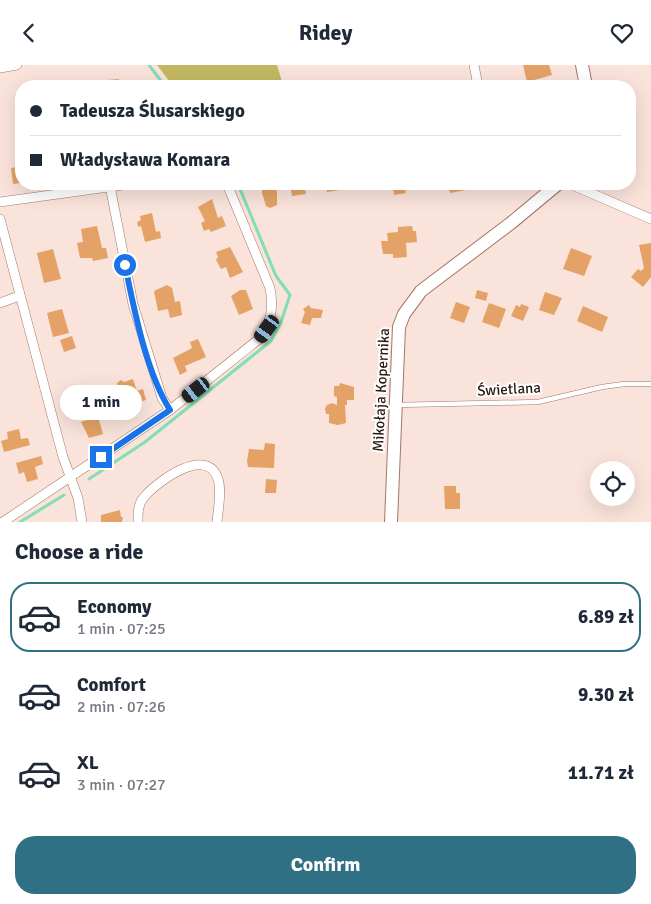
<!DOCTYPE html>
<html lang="en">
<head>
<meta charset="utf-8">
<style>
	:root { --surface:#fff; --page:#f6f6f7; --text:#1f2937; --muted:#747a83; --line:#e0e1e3; --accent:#307084 }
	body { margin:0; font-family:Signika,sans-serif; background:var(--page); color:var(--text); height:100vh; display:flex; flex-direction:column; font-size:19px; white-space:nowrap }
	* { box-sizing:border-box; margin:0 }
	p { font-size:16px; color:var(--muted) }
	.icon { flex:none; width:28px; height:28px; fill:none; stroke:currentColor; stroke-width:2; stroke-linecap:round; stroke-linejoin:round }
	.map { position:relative; height:457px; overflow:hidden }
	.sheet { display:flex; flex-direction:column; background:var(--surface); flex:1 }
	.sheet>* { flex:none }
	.top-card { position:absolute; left:15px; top:15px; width:621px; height:110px; border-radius:20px; box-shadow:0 5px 20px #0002; display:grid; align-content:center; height:110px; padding:0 15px; background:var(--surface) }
	.controls { position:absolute; left:590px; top:396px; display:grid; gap:10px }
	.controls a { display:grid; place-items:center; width:45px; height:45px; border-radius:50%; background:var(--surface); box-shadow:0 5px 20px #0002; font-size:25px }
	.end { position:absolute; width:22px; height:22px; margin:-11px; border:6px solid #1a73e8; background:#fff; box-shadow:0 0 0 2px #fff }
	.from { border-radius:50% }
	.bubble { position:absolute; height:35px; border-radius:18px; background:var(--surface); box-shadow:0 5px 20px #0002; font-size:16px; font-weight:700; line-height:35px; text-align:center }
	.car { position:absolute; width:15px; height:30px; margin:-15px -8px; border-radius:6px; box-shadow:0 0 4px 1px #0007; background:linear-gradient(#222 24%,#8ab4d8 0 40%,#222 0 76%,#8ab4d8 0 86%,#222 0) }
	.top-card b { display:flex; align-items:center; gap:18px; height:48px; font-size:19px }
	.top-card b+b { border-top:1px solid var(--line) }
	.top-card i { width:12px; height:12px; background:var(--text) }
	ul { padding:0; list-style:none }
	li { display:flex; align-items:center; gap:15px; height:70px; margin:0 10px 8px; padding:0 5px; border:2px solid transparent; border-radius:20px }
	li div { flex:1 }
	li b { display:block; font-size:19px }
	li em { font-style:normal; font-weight:700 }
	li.on { border-color:var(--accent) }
	li>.icon { width:45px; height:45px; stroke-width:1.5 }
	h2 { padding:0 15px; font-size:22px; line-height:60px }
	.button { display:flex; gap:10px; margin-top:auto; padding:10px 15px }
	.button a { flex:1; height:58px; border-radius:20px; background:var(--accent); color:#fff; font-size:20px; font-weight:700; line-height:58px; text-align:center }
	header { display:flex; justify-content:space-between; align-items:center; height:65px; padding:0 15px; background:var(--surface); font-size:22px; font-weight:700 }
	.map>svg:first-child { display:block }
	.forest { fill:#c3b861 }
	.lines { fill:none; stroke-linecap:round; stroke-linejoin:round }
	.stream { stroke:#81dfb3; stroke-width:3 }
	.building { fill:#e4a266 }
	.lane-casing { stroke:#a57664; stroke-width:5.5 }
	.street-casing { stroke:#a57664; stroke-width:10 }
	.secondary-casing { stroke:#a57664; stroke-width:14 }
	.lane { stroke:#fff; stroke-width:4.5 }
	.street { stroke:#fff; stroke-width:9 }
	.secondary { stroke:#fff; stroke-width:12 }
	.route { stroke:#1a73e8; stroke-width:6 }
	.labels { text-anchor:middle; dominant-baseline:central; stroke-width:4; stroke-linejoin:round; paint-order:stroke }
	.street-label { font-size:15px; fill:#2a1811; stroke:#fff }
</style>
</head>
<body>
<header><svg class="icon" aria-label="back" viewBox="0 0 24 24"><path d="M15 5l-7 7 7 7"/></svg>Ridey<svg class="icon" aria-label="heart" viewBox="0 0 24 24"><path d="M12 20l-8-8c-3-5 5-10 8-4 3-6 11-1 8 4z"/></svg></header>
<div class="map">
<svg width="651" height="457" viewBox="0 0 651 457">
	<rect width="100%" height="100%" fill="#f9e3db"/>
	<path class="forest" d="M157,0H277L283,20L173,21Z"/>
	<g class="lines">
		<g class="stream">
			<path d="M149,0L165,21"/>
			<path d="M89,414L145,377L271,276L281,257L290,230L276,211L238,119"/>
			<path d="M20,457L64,430"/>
		</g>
	</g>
	<g class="building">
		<path d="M523,0H549L552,10L527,17Z"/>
		<path d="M119,14L120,21H108L107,15Z"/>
		<path d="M21,101V118L13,119L11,103Z"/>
		<path d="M269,119H276L277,129V140L270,143L266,141L262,128V124L270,123Z"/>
		<path d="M290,119H304L306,129L292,131Z"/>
		<path d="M326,119H339L340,125L327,127Z"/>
		<path d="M374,119H404L406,128L394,130L393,122L375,124Z"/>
		<path d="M448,119H465L466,125L450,128Z"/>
		<path d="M212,134L218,153L222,151L226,161L211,167L209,164L204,166L201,158L205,156L198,142Z"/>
		<path d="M152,148L156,167L160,166L161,173L145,177L141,161L138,162L137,157L141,155L140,151Z"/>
		<path d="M97,161L102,183H106L108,193L93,196L92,193H80L77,178L83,177L81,164Z"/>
		<path d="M412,161L413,166H416L417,177L406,178L407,192L393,193V189H383L381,176H388L387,168L398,167V162Z"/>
		<path d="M651,178V212L643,222L631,212L638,204L641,206L644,203L639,180Z"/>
		<path d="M230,182L243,207L230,213L226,202L221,204L216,195L218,192L216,187Z"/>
		<path d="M571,183L592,191L584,211L563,204Z"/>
		<path d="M53,184L61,214L44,218L37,188Z"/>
		<path d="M167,220L172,223L175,237L180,236L182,250L170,253L168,244L158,246L154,226Z"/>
		<path d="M240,225H246L253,244L239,250L231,231Z"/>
		<path d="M477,225L488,228L486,236L475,233Z"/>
		<path d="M545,227L562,233L554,250L539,245Z"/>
		<path d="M456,237L470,242L464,258L450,253Z"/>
		<path d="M489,238L506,244L499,263L482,257Z"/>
		<path d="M521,239L529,242L523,256L511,251L516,240L520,242Z"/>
		<path d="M309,240L311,243L323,245L321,253H312L310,260L301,258L305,247L303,244Z"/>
		<path d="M583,241L608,252L602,267L577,256Z"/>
		<path d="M62,244L69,268L53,272L47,248Z"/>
		<path d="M72,271L76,283L64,287L60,275Z"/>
		<path d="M198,274L206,292L185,301L187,306L180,310L173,293L192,283L190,277Z"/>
		<path d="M133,314L137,326L143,324L146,335L121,342L117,318L121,315L124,317Z"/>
		<path d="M340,318L354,322V335H347V340H345L346,358L338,360L329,358V349H326L325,344L327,340L332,338L337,340V332L334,331V321H339Z"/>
		<path d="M98,352L103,369L89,373L81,357Z"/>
		<path d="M19,364L21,374L28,373L30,380L4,387L1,376L8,374L7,367Z"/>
		<path d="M265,378L275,379L274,403L248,402L247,396L249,384L264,385Z"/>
		<path d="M41,391L43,399L35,402L38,414L27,417L24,407L19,409L16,398Z"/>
		<path d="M266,414L277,415L276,428H265Z"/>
		<path d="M444,421H456V428H460V444H445Z"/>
		<path d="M120,445L121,452H123L122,457H101V450Z"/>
	</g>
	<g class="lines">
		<defs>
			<path id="lane" d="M397,340L538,337L602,322L624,319H651"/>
			<g id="street">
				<path d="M474,0L478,21"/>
				<path d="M0,3L17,0"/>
				<path d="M570,119L651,154"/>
				<path d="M110,121L133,239L162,333L170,345"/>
				<path d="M0,137L130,119"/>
				<path d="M0,154L63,392L78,433L82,457"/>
				<path d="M0,238L19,231"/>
				<path d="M3,457L170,345L259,274C271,258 274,243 270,223L227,119"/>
				<path d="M138,457C138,447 138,438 145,431C158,416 207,380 218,414C222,426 218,444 217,457"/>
			</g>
			<g id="secondary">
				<path d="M582,0L586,21"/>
				<path d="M391,457L399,262L404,249L421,226L511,158L558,119"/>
			</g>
		</defs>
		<use href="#lane" class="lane-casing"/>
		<use href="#street" class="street-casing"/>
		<use href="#secondary" class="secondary-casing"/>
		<use href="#lane" class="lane"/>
		<use href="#street" class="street"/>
		<use href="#secondary" class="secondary"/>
	</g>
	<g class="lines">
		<path class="route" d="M101,392L170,345C146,307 134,244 125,200"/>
	</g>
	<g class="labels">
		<g class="street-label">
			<text transform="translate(509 324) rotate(-3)">Świetlana</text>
			<text transform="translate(381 325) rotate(-87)">Mikołaja Kopernika</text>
		</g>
	</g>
</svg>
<div class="controls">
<a><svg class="icon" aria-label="locate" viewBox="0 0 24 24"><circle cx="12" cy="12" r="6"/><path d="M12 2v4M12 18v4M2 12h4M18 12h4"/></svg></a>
</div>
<i class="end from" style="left:125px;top:200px"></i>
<i class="end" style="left:101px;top:392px"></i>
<div class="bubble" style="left:60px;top:320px;width:82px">1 min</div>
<i class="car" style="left:267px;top:264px;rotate:216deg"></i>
<i class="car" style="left:196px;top:325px;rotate:232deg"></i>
<div class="top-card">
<b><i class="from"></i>Tadeusza Ślusarskiego</b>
<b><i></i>Władysława Komara</b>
</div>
</div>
<section class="sheet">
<h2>Choose a ride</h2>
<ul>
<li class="on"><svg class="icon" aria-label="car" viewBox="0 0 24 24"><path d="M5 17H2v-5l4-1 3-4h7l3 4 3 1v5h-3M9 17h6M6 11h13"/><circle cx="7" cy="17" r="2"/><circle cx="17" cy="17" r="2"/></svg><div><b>Economy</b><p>1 min · 07:25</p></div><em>6.89 zł</em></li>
<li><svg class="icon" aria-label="car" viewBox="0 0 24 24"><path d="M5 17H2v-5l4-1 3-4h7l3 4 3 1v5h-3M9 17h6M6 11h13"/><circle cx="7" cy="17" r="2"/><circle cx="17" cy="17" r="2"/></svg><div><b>Comfort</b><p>2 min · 07:26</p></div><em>9.30 zł</em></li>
<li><svg class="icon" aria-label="car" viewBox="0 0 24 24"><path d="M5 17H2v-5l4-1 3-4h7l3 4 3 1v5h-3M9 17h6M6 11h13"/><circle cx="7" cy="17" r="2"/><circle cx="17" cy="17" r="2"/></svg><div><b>XL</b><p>3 min · 07:27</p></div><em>11.71 zł</em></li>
</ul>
<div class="button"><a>Confirm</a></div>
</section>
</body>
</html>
